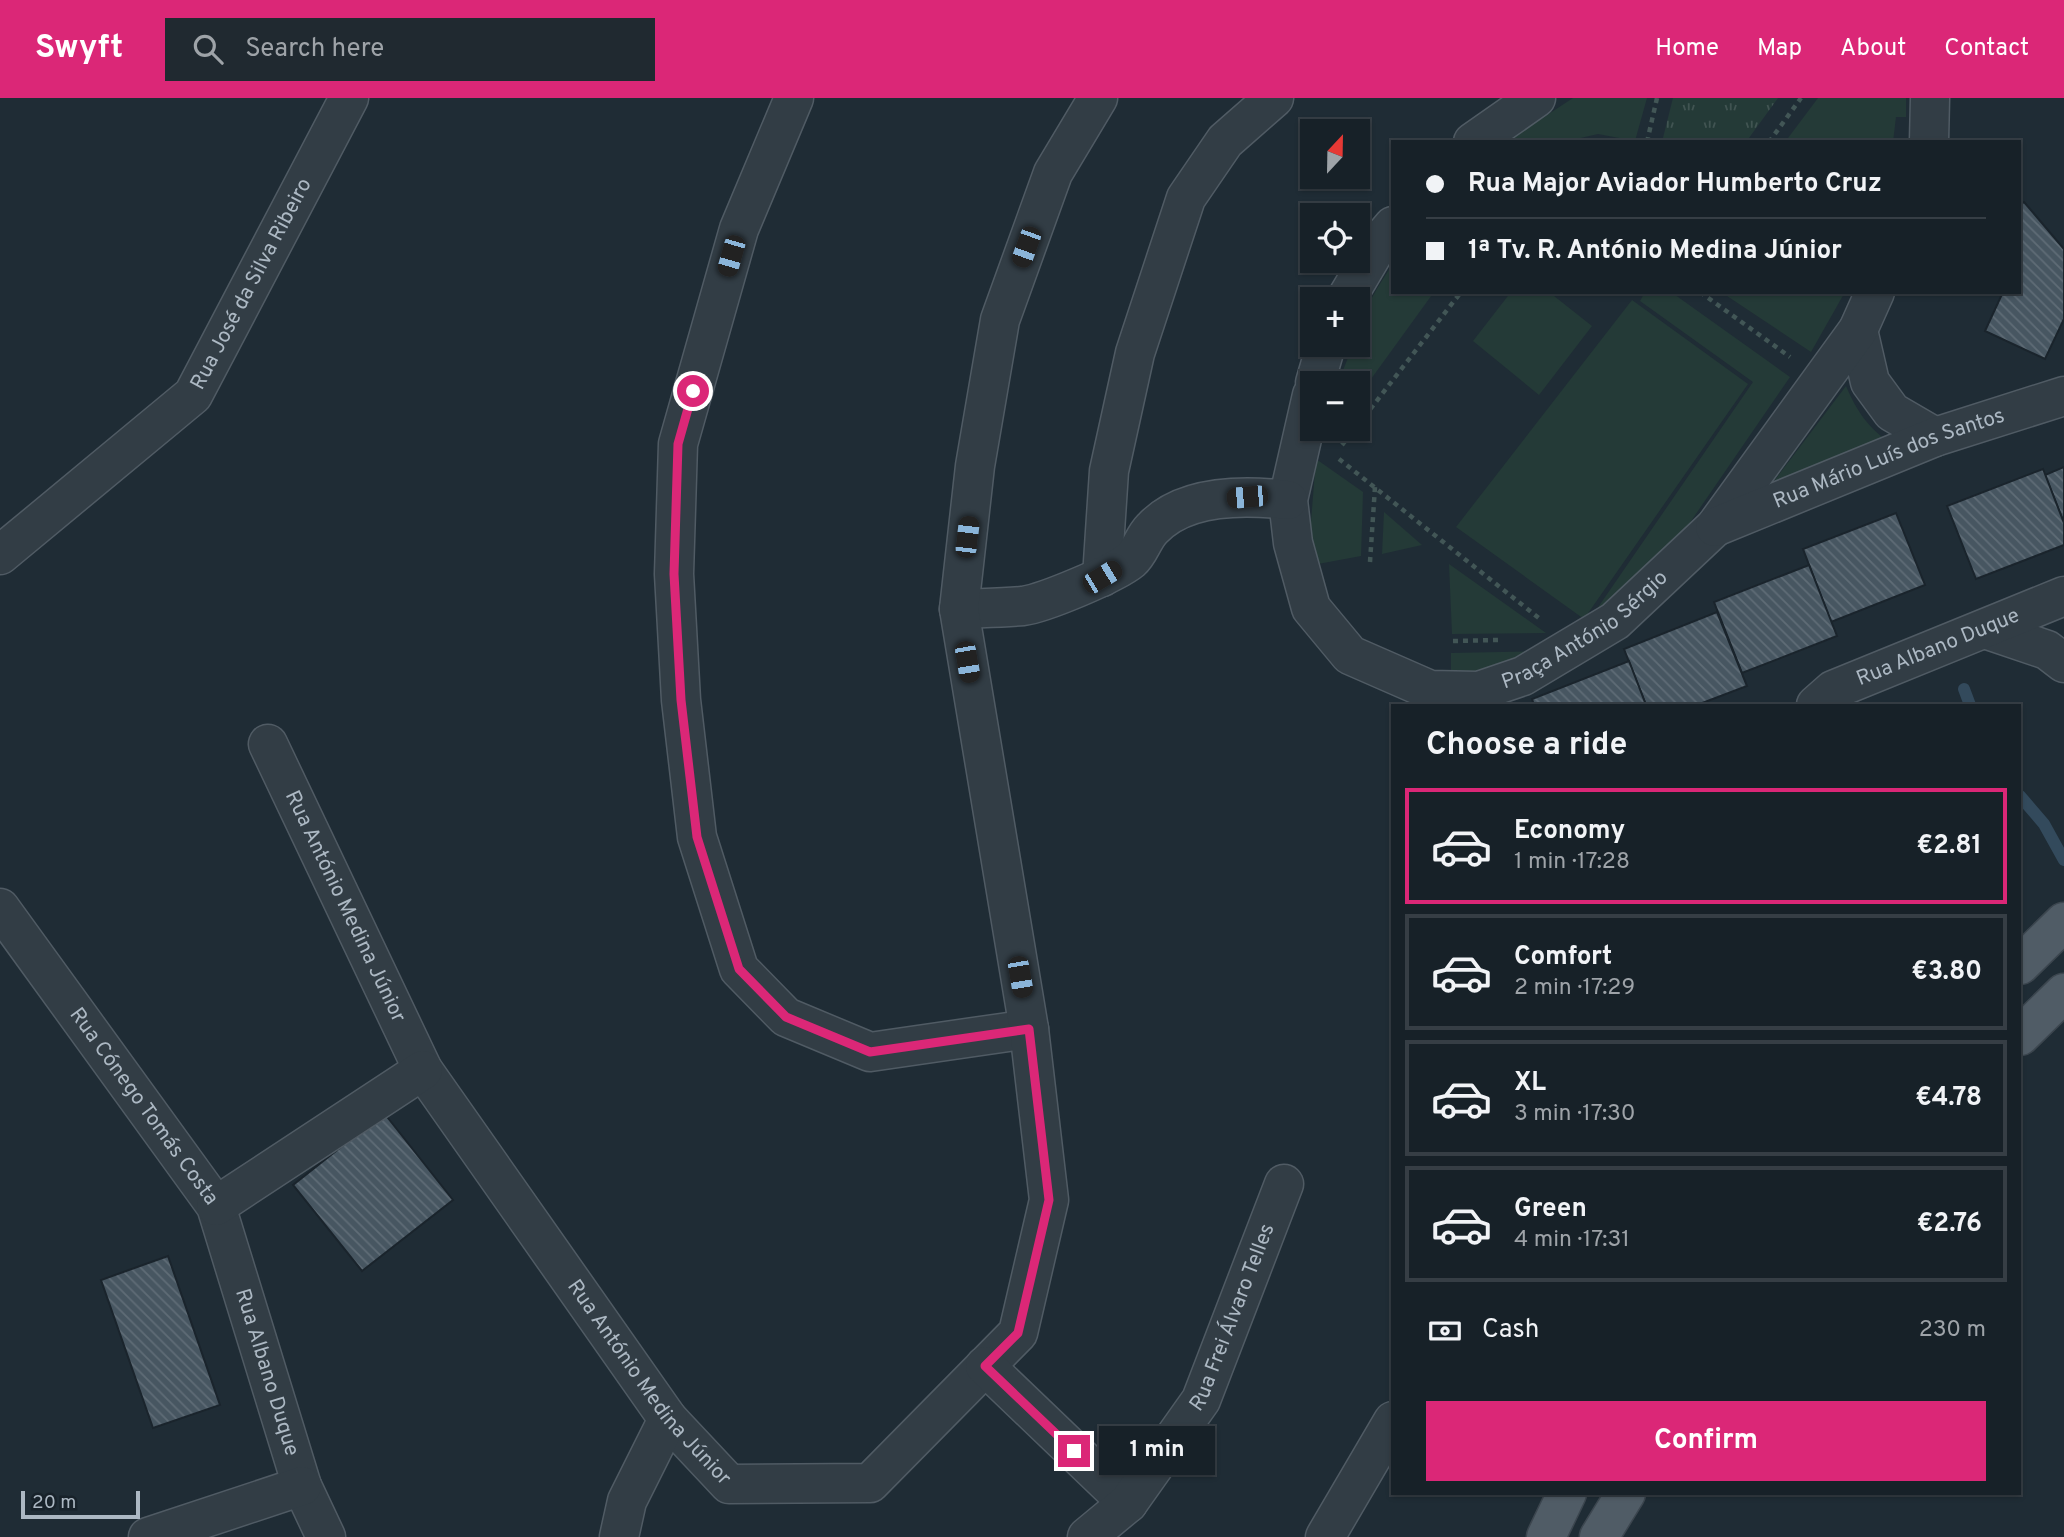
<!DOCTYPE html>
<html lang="en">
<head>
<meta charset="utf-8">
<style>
	:root { --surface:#172128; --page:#202930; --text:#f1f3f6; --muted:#9ea3a8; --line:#363e45; --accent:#db2777 }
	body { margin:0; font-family:Overpass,sans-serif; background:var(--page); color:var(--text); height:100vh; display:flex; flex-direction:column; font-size:26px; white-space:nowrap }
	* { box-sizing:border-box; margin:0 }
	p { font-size:23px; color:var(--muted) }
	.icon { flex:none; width:38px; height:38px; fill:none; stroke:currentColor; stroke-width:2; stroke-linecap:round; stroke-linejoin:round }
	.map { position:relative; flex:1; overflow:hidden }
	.sheet { position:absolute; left:1391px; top:606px; width:630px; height:791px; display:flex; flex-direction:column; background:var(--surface); border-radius:0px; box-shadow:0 2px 5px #0004,0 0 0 2px var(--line) }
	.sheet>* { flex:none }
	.top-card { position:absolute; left:1391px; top:42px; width:630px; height:154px; border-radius:0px; box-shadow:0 2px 5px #0004,0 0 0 2px var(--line); display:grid; align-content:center; height:154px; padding:0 35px; background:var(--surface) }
	.needle { width:46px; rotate:22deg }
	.controls { position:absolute; left:1300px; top:21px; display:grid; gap:14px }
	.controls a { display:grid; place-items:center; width:70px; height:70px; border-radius:0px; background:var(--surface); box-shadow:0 2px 5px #0004,0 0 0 2px var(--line); font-size:35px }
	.scale { position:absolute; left:21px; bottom:18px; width:119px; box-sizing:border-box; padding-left:7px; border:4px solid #acb8c3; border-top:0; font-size:19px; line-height:24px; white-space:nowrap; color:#acb8c3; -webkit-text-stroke:5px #18222a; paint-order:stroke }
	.end { position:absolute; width:32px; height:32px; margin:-16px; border:9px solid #db2777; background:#fff; box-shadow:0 0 0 4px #fff }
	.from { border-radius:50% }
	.bubble { position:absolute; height:49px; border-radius:0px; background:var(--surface); box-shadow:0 2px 5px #0004,0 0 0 2px var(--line); font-size:23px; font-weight:700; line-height:49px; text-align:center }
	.car { position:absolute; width:21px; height:42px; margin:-21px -10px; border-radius:9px; box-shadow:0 0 5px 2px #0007; background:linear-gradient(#222 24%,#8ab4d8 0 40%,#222 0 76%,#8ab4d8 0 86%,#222 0) }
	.top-card b { display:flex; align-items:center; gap:24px; height:66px; font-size:26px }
	.top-card b+b { border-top:2px solid var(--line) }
	.top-card i { width:18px; height:18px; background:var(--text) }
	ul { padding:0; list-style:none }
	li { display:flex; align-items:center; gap:21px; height:116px; margin:0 14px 10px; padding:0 21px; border:4px solid var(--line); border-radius:0px }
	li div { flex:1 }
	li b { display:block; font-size:26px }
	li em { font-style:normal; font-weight:700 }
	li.on { border-color:var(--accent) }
	li>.icon { width:63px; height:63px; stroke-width:1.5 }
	h2 { padding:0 35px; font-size:32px; line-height:84px }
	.pay { display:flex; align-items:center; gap:18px; height:77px; padding:0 35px; font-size:26px }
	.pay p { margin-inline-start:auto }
	.action { display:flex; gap:14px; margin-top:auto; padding:14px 35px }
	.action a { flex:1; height:80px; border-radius:0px; background:var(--accent); color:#fff; font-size:28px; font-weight:700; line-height:80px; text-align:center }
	header { display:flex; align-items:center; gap:42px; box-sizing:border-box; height:98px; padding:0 35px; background:var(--accent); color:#fff }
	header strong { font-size:33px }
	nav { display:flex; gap:38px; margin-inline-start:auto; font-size:24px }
	.search { width:490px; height:63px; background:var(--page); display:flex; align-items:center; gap:18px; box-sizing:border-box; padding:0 24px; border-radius:0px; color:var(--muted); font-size:26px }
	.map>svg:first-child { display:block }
	.grass { fill:#243a37 }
	.park { fill:url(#park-tufts) }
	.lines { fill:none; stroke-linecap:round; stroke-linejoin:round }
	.stream { stroke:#334a5c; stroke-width:12 }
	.building { fill:url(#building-back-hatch); stroke:#1a242c; stroke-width:2 }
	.minor-casing { stroke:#505b64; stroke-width:41 }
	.major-casing { stroke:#3c464f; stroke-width:41 }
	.path { stroke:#425656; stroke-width:4.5; stroke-dasharray:5 5; stroke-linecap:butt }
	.minor { stroke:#323d45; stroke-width:38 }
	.major { stroke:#505c66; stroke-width:38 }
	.route { stroke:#db2777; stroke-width:9 }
	.labels { text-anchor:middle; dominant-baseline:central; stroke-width:7; stroke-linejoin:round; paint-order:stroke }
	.street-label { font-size:21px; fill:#acb8c3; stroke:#18222a }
</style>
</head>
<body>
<header>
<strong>Swyft</strong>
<div class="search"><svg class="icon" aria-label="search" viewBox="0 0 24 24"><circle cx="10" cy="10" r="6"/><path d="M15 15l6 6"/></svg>Search here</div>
<nav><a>Home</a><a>Map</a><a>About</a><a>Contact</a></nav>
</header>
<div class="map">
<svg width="2064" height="1439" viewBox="0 0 2064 1439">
	<defs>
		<pattern id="park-tufts" width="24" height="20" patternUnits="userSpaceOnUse" patternTransform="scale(1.75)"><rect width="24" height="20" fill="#243a37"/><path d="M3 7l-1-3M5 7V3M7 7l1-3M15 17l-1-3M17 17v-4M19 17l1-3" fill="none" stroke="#415452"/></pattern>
		<pattern id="building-back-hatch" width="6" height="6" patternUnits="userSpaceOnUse" patternTransform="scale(1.75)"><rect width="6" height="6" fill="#475661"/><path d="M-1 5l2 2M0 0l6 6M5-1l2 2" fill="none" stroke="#5f6c76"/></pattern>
	</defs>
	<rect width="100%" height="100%" fill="#1f2c35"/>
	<g class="grass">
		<path d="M1573,0H1647L1635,43L1598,36L1563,44H1506Z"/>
		<path d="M1818,0H1906V19H1896L1893,44H1785Z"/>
		<path d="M1393,165V194H1434L1358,299V285H1338L1353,247H1358C1358,216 1378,190 1393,165Z"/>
		<path d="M1511,194H1549L1592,228L1539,297L1473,243Z"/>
		<path d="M1645,194H1671L1790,279L1667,458L1590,521L1753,284L1640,203Z"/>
		<path d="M1721,194H1845L1811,254Z"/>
		<path d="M1632,202L1748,286L1584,521L1456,429Z"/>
		<path d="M1846,288C1857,314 1868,329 1891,346L1768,391Z"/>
		<path d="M1316,361L1363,394L1361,458L1318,466L1310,436Z"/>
		<path d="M1384,414L1422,447L1382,456Z"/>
		<path d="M1449,466L1546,535L1452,536Z"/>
		<path d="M1548,553L1514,569L1451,577V555Z"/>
	</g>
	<path class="park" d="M1673,0H1778L1746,44H1662Z"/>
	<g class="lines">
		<g class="stream">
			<path d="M1964,591L1970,607"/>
			<path d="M2020,698L2044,726L2064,762"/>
		</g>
	</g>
	<g class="building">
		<path d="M2024,104L2064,151V221L2045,261L1985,233L2003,194H2020V107Z"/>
		<path d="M2064,369V425L2045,377Z"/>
		<path d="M2043,371L2064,425V447L1976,481L1947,408Z"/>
		<path d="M1896,415L1925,487L1831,524L1803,451Z"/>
		<path d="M1809,467L1837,538L1742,575L1714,504Z"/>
		<path d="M1717,514L1747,588L1697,607H1646L1624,551Z"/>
		<path d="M1629,563L1646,607H1534L1532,601Z"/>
		<path d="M384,1015L453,1102L362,1173L293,1087Z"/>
		<path d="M168,1158L220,1307L153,1330L101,1182Z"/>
	</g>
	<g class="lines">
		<defs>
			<g id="minor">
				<path d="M794,0L739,131L678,346L674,476L681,602L697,739L739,871L786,919L870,954L1029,931"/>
				<path d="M1473,44L1536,0"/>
				<path d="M1929,44L1930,0"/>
				<path d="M1346,201L1381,142L1393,128"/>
				<path d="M1858,232L1870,284L1892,314L1935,339"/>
				<path d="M1315,285L1326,247"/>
				<path id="s1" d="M1312,297L1288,402L1293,445L1311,510L1350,557L1430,592L1479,593L1523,578L1615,523L1715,429L1858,232L1875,194"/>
				<path id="s2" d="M1715,429L1935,339L2064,298"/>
				<path id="s3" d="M0,457L193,297L349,0"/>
				<path d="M1102,479L1109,373L1135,255L1186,100L1225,43L1274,0"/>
				<path d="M959,511C980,510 1002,510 1023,508C1044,505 1114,476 1131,462C1140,454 1143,440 1152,431C1184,396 1245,397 1288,402"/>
				<path d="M1985,531L2047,552L2064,565"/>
				<path id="s4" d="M1816,607L1833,592L2064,498"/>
				<path id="s5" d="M268,646L423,972L668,1321L729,1386L870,1385L1018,1235L1049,1102L1029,931L959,511L975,368L1000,222L1053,75L1098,0"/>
				<path id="s6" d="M0,810L216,1108L302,1388L326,1439"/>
				<path d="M216,1108L423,972"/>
				<path d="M985,1268L1128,1405"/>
				<path d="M148,1439L302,1388"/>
				<path d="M619,1439L627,1403L668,1321"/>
				<path id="s7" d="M1087,1439L1128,1405L1201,1302L1284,1086"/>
				<path d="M1325,1439L1393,1323"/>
			</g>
			<g id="major">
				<path d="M2020,867L2064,824"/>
				<path d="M2020,938L2064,895"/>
				<path d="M1546,1439L1567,1395"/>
				<path d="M1599,1439L1626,1395"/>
			</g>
		</defs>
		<use href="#minor" class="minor-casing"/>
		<use href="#major" class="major-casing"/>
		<g class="path">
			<path d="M1647,44L1657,0"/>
			<path d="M1769,44L1801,0"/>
			<path d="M1700,194L1790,259"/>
			<path d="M1358,327L1461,194"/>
			<path d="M1342,347L1355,331"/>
			<path d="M1339,361L1540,521"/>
			<path d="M1370,464L1375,389"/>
			<path d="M1453,543L1498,542"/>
		</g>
		<use href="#minor" class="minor"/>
		<use href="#major" class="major"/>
	</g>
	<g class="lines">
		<path class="route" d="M693,293L678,346L674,476L681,602L697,739L739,871L786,919L870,954L1029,931L1049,1102L1018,1235L985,1268L1074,1353"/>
	</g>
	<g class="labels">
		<g class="street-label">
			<text stroke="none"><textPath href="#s3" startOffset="376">Rua José da Silva Ribeiro</textPath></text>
			<text stroke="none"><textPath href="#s2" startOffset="187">Rua Mário Luís dos Santos</textPath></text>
			<text stroke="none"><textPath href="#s1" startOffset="539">Praça António Sérgio</textPath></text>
			<text stroke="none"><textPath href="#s4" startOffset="136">Rua Albano Duque</textPath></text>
			<text stroke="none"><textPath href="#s5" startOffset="180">Rua António Medina Júnior</textPath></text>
			<text stroke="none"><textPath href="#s6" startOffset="245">Rua Cónego Tomás Costa</textPath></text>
			<text stroke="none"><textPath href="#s7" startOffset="268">Rua Frei Álvaro Telles</textPath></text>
			<text stroke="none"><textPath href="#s6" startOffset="542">Rua Albano Duque</textPath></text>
			<text stroke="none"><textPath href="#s5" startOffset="747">Rua António Medina Júnior</textPath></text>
		</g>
	</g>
</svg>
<div class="controls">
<a><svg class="needle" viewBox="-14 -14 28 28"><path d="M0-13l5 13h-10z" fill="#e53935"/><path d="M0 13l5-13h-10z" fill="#9ea3a8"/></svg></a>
<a><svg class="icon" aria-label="locate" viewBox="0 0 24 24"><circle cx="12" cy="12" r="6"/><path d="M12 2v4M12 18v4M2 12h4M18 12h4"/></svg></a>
<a>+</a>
<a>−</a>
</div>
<div class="scale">20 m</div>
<i class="end from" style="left:693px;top:293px"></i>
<i class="end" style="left:1074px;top:1353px"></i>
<div class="bubble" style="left:1099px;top:1328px;width:116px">1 min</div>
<i class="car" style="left:1026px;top:149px;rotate:200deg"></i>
<i class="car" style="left:731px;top:158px;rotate:196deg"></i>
<i class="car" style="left:1247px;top:399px;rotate:265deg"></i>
<i class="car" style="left:967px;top:439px;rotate:7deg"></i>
<i class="car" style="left:1102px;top:479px;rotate:59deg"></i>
<i class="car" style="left:967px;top:564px;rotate:170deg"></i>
<i class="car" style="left:1020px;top:879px;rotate:170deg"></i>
<div class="top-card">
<b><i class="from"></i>Rua Major Aviador Humberto Cruz</b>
<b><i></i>1ª Tv. R. António Medina Júnior</b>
</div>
<section class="sheet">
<h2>Choose a ride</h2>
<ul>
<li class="on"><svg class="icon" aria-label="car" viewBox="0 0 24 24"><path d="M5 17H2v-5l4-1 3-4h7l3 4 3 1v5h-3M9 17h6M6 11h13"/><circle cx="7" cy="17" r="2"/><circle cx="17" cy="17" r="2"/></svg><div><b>Economy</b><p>1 min · 17:28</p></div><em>€2.81</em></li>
<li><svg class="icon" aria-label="car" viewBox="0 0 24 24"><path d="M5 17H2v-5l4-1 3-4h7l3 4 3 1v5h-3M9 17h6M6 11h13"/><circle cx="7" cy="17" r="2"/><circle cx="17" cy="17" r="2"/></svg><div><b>Comfort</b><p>2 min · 17:29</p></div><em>€3.80</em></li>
<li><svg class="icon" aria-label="car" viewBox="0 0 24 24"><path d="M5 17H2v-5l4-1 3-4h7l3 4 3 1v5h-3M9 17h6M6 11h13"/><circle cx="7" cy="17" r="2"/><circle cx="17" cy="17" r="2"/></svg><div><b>XL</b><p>3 min · 17:30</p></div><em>€4.78</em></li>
<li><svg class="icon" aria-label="car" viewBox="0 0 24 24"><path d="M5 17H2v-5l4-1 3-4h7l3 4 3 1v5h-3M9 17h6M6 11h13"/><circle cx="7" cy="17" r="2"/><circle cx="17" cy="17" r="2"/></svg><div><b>Green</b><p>4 min · 17:31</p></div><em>€2.76</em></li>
</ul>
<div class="pay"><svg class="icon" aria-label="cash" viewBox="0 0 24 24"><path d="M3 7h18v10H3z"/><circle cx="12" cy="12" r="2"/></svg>Cash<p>230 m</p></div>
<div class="action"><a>Confirm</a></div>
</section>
</div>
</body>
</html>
